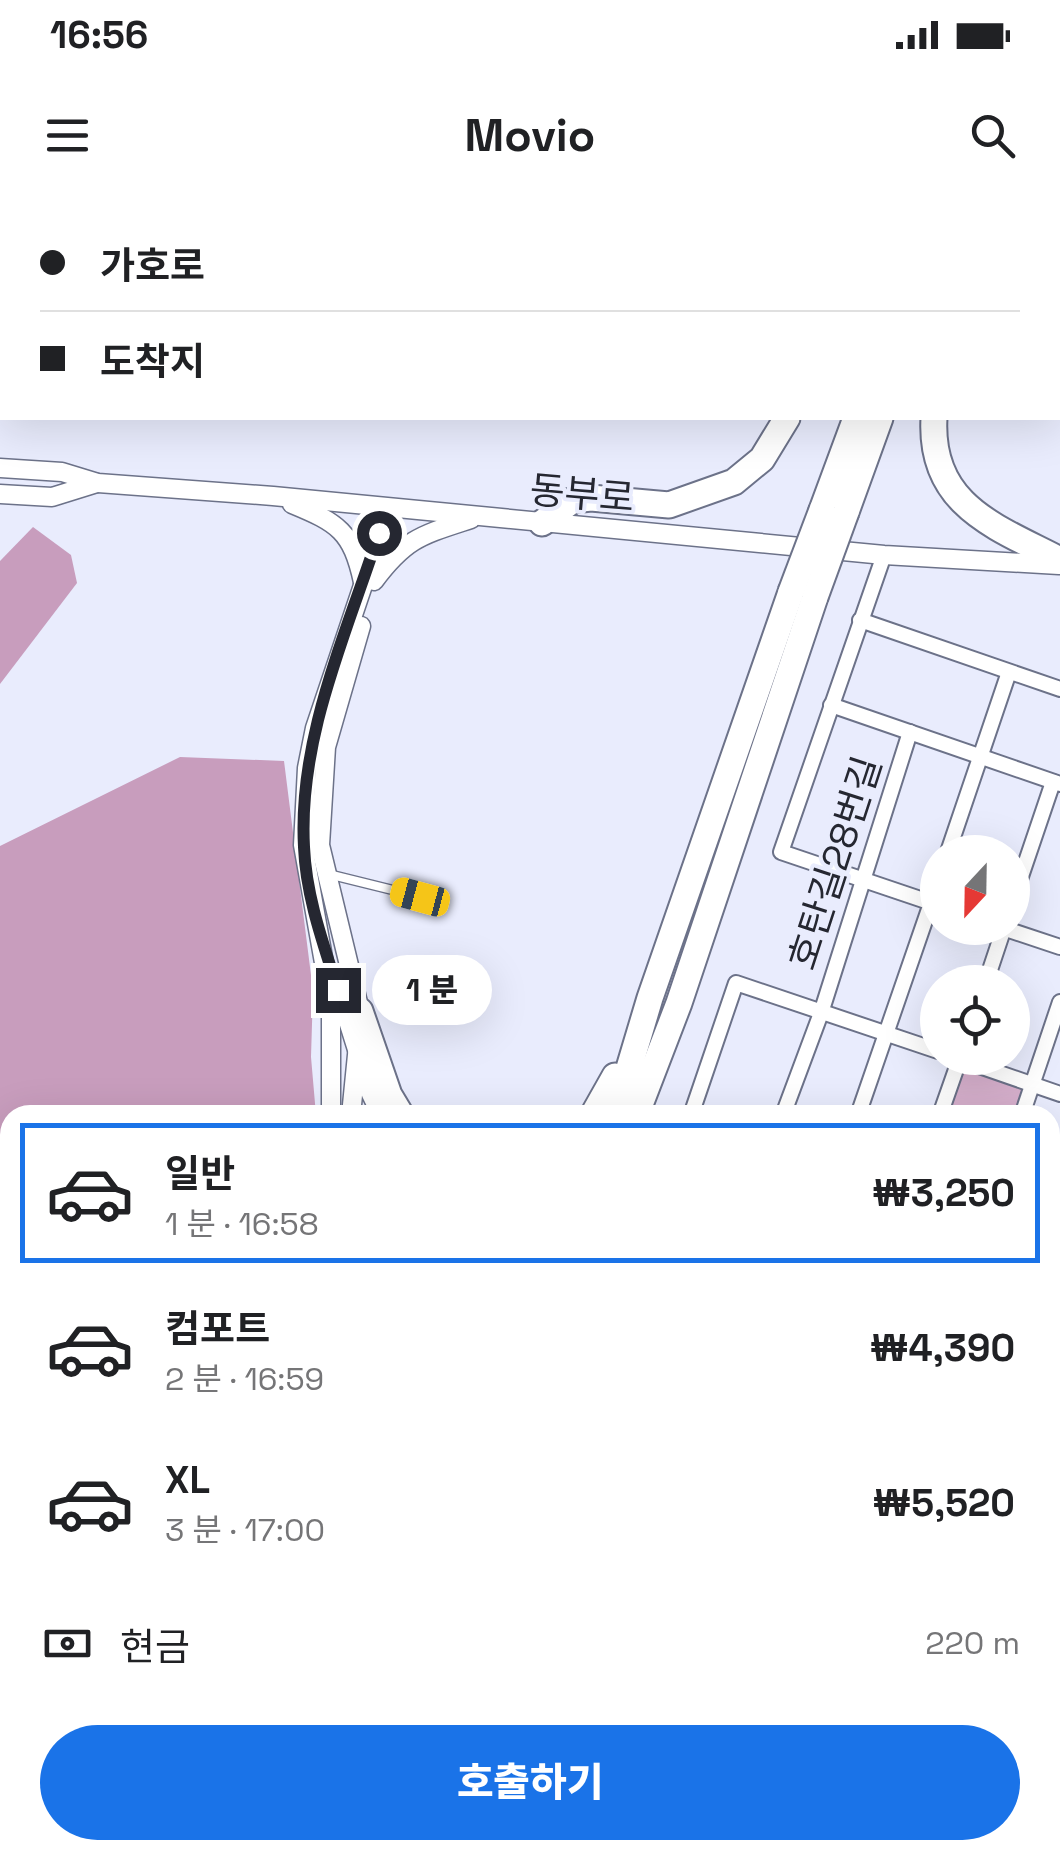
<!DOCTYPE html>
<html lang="ko">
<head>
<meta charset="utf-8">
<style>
	:root { --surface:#fff; --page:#f2f2f2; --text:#202124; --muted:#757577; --line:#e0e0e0; --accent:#1a73e8 }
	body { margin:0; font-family:"Space Grotesk","Noto Sans KR",sans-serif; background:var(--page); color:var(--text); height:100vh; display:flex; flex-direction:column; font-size:38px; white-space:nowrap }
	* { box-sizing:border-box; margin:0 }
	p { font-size:32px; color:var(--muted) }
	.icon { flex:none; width:55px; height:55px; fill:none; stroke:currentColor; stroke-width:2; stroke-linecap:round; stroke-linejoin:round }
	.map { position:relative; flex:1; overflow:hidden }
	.sheet { position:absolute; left:0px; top:905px; width:1060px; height:755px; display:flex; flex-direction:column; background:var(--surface); border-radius:30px 30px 0 0; box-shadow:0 10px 40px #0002 }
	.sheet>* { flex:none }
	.top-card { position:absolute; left:0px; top:0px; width:1060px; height:220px; box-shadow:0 10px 40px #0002; display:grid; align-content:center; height:220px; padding:0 40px; background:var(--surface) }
	.needle { width:65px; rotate:202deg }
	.buttons { position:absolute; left:920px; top:635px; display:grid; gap:20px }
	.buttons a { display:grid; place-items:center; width:110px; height:110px; border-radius:50%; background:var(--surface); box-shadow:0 10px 40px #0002; font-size:50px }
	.end { position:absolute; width:45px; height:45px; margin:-22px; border:12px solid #252731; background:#fff; box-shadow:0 0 0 5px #fff }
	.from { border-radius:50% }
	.bubble { position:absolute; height:70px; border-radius:35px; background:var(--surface); box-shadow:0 10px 40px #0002; font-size:32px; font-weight:800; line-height:70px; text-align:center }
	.car { position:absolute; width:30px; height:60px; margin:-30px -15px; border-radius:12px; box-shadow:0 0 8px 2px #0007; background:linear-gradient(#f5c518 24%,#345 0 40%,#f5c518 0 76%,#345 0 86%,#f5c518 0) }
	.top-card b { display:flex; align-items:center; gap:35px; height:95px; font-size:38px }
	.top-card b+b { border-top:2px solid var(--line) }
	.top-card i { width:25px; height:25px; background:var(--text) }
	ul { padding:18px 0 0; list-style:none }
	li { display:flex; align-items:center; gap:30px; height:140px; margin:0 20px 15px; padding:0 20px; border:5px solid transparent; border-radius:0px }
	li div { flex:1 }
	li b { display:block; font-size:38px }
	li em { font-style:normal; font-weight:800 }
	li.selected { border-color:var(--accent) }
	li>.icon { width:90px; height:90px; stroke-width:1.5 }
	.pay { display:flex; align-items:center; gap:25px; height:110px; padding:0 40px; font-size:38px }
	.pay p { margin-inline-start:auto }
	.action { display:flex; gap:20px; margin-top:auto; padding:20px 40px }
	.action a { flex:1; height:115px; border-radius:60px; background:var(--accent); color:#fff; font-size:40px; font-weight:800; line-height:115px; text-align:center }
	.status { display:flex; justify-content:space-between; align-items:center; height:70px; padding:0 50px; background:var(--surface); direction:ltr }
	.status svg { height:28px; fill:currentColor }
	header { display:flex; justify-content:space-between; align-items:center; height:130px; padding:0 40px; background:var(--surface); font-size:45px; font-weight:800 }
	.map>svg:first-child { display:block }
	.green { fill:#d8b1ce }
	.forest { fill:#c89dbd }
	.water { fill:#7db9c8 }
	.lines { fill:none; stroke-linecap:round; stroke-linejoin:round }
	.service-casing { stroke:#6c7289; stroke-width:11 }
	.minor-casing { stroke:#6c7289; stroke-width:18 }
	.tertiary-casing { stroke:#6c7289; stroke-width:21 }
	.motorway-casing { stroke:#6c7289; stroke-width:29 }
	.service { stroke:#fff; stroke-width:8 }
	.minor { stroke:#fff; stroke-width:14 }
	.tertiary { stroke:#fff; stroke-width:18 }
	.motorway { stroke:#fff; stroke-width:25 }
	.motorway-bridge-casing { stroke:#6c7289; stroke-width:29; stroke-linecap:butt }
	.motorway-bridge { stroke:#fff; stroke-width:25 }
	.route { stroke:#252731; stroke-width:12 }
	.labels { text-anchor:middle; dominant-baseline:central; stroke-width:8; stroke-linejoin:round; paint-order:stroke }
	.street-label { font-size:38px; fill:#252731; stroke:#e9ecfd }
</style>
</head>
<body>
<div class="status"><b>16:56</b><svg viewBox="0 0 49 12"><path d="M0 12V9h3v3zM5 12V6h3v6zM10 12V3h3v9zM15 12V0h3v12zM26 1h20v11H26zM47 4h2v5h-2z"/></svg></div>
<header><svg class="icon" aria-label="menu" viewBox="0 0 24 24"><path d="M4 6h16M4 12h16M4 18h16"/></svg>Movio<svg class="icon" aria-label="search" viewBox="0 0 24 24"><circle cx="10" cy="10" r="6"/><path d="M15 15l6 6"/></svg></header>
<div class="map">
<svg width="1060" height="1660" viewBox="0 0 1060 1660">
	<rect width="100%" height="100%" fill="#e9ecfd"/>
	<path class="green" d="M964,867L1023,888L1013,915H948Z"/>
	<g class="forest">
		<path d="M33,327L71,355L77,383L0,484V361Z"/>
		<path d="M180,557L284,561L313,791L311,857L316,915H10V1152L0,1153V646Z"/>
	</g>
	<g class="water">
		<path d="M10,1199V1573L0,1572V1201Z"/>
		<path d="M1050,1346L1060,1352V1660H630L578,1650H1050Z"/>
	</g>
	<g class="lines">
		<defs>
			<path id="service" d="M328,674L421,697"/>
			<g id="minor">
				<path d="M884,355L781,652L938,705"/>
				<path d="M860,420L1060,489"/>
				<path d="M831,505L1060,584"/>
				<path d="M948,652L1009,472"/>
				<path d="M1012,703L1053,582"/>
				<path d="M1003,728L1060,747"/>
				<path d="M986,782L1004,728"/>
				<path d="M956,858L1060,894"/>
				<path d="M691,915L736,783L938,851"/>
				<path d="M783,915L821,813L910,532"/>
				<path d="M858,915L938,683"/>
				<path d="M940,915L960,858"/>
				<path d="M1022,915L1060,802"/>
				<path d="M1050,1049L1060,1052"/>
				<path d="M1050,1147L1060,1119"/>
			</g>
			<g id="tertiary">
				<path d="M0,268L62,272L98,283L273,296L884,355L1059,365"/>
				<path d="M0,294L52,297L97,283"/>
				<path d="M292,304C338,323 352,331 363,382"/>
				<path d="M374,381C406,338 422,335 471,319"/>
				<path d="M337,786L371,894L381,915"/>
				<path d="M331,915V802L303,645L307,568L315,528L389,308"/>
				<path d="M351,915L361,815L320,645L326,547L361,426"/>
				<path d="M1050,1162L1060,1158"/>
				<path d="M368,1660L372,1650"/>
				<path d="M395,1660L398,1650"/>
			</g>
			<g id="motorway">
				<path d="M907,2L909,0"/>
				<path d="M935,2L936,0"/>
				<path d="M957,2L958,0"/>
				<path d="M986,2V0"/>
				<path d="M934,218C929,306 997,327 1060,360"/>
				<path d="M822,310L856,218"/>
				<path d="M846,312L880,218"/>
				<path d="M542,323L573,300L591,298L669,305L734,282L762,259L787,218"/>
				<path d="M360,811L389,895L401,915"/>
				<path d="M593,915L615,876"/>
				<path d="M615,915L650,798L791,392"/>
				<path d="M636,915L679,803L815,397"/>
			</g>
		</defs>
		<use href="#service" class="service-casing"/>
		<use href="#minor" class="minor-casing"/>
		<use href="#tertiary" class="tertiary-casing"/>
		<use href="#motorway" class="motorway-casing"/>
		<use href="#service" class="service"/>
		<use href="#minor" class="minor"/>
		<use href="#tertiary" class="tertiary"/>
		<use href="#motorway" class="motorway"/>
		<defs>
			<g id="motorway-bridge">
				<path d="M791,392L822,310"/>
				<path d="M815,397L846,312"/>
			</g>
		</defs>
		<use href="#motorway-bridge" class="motorway-bridge-casing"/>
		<use href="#motorway-bridge" class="motorway-bridge"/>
	</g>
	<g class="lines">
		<path class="route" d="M338,790C323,743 306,696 304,647C298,538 346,435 379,333"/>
	</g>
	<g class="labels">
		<g class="street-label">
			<text transform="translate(582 294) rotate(5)">동부로</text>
			<text transform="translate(835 663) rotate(-72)">호탄길28번길</text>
		</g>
	</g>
</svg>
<div class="buttons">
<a><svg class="needle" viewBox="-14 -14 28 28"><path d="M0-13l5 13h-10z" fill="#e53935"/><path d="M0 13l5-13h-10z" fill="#757577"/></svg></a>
<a><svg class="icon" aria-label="locate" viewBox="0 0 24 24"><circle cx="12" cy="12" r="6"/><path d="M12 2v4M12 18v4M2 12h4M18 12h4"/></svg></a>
</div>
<i class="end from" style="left:379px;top:333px"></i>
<i class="end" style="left:338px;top:790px"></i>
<div class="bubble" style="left:372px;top:755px;width:120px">1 분</div>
<i class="car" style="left:420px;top:697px;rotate:285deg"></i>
<div class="top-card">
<b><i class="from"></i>가호로</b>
<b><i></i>도착지</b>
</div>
<section class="sheet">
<ul>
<li class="selected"><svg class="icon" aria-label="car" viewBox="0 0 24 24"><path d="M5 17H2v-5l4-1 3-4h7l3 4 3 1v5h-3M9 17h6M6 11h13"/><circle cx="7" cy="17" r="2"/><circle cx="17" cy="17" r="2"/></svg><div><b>일반</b><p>1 분 · 16:58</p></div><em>₩3,250</em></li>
<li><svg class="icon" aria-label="car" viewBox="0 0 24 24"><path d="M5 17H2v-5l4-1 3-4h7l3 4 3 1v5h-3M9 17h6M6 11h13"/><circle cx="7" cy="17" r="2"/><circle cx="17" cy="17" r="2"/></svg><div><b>컴포트</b><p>2 분 · 16:59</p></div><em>₩4,390</em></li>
<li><svg class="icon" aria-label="car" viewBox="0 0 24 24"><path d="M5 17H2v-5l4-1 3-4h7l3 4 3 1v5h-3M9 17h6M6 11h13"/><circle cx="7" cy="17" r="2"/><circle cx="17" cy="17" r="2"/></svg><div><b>XL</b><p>3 분 · 17:00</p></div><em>₩5,520</em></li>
</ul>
<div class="pay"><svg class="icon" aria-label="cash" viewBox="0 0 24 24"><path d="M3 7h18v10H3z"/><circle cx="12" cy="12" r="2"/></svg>현금<p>220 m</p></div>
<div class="action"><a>호출하기</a></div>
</section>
</div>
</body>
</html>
